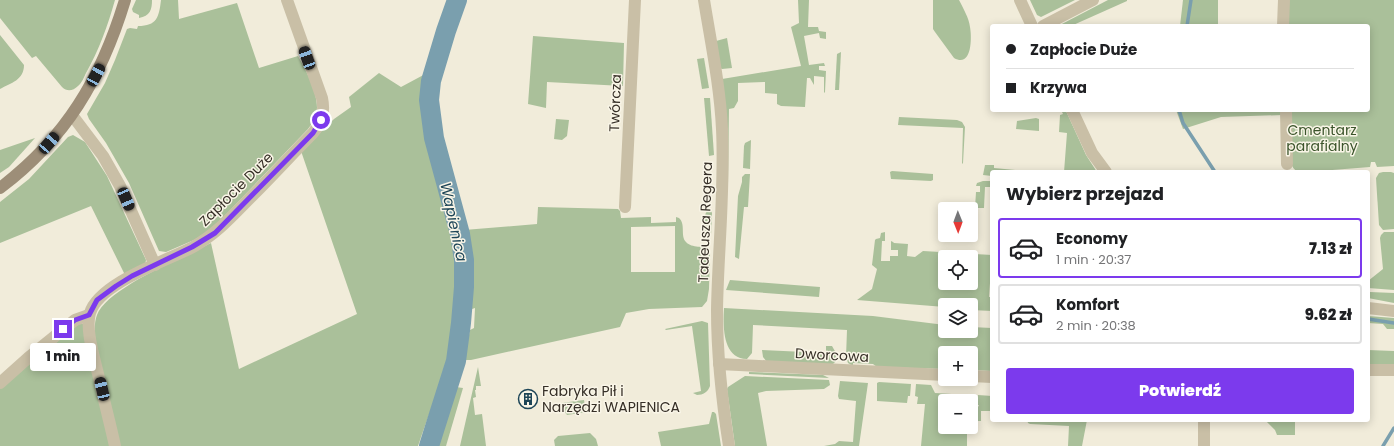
<!DOCTYPE html>
<html lang="pl">
<head>
<meta charset="utf-8">
<style>
	:root { --surface:#fff; --page:#f6f6f6; --text:#202124; --muted:#757577; --line:#e0e0e0; --accent:#7c3aed }
	body { margin:0; font-family:Poppins,sans-serif; background:var(--page); color:var(--text); height:100vh; display:flex; flex-direction:column; font-size:15px; white-space:nowrap }
	* { box-sizing:border-box; margin:0 }
	p { font-size:13px; color:var(--muted) }
	.icon { flex:none; width:22px; height:22px; fill:none; stroke:currentColor; stroke-width:2; stroke-linecap:round; stroke-linejoin:round }
	.map { position:relative; flex:1; overflow:hidden }
	.side { position:absolute; left:990px; top:170px; width:380px; height:252px; display:flex; flex-direction:column; background:var(--surface); border-radius:4px; box-shadow:0 2px 10px #0003 }
	.side>* { flex:none }
	.top-card { position:absolute; left:990px; top:24px; width:380px; height:88px; border-radius:4px; box-shadow:0 2px 10px #0003; display:grid; align-content:center; height:88px; padding:0 16px; background:var(--surface) }
	.needle { width:26px; rotate:179deg }
	.tools { position:absolute; left:938px; top:202px; display:grid; gap:8px }
	.tools a { display:grid; place-items:center; width:40px; height:40px; border-radius:4px; background:var(--surface); box-shadow:0 2px 10px #0003; font-size:20px }
	.end { position:absolute; width:18px; height:18px; margin:-9px; border:5px solid #7c3aed; background:#fff; box-shadow:0 0 0 2px #fff }
	.from { border-radius:50% }
	.bubble { position:absolute; height:28px; border-radius:4px; background:var(--surface); box-shadow:0 2px 10px #0003; font-size:13px; font-weight:800; line-height:28px; text-align:center }
	.car { position:absolute; width:12px; height:24px; margin:-12px -6px; border-radius:5px; box-shadow:0 0 3px 1px #0007; background:linear-gradient(#222 24%,#8ab4d8 0 40%,#222 0 76%,#8ab4d8 0 86%,#222 0) }
	.top-card b { display:flex; align-items:center; gap:14px; height:38px; font-size:15px }
	.top-card b+b { border-top:1px solid var(--line) }
	.top-card i { width:10px; height:10px; background:var(--text) }
	ul { padding:0; list-style:none }
	li { display:flex; align-items:center; gap:12px; height:60px; margin:0 8px 6px; padding:0 8px; border:2px solid var(--line); border-radius:4px }
	li div { flex:1 }
	li b { display:block; font-size:15px }
	li em { font-style:normal; font-weight:800 }
	li.active { border-color:var(--accent) }
	li>.icon { width:36px; height:36px; stroke-width:1.5 }
	h2 { padding:0 16px; font-size:18px; line-height:48px }
	.action { display:flex; gap:8px; margin-top:auto; padding:8px 16px }
	.action a { flex:1; height:46px; border-radius:4px; background:var(--accent); color:#fff; font-size:16px; font-weight:800; line-height:46px; text-align:center }
	.map>svg:first-child { display:block }
	.green { fill:#aac09a; fill-rule:evenodd }
	.lines { fill:none; stroke-linecap:round; stroke-linejoin:round }
	.stream { stroke:#7a9fae; stroke-width:3.5 }
	.river { stroke:#7a9fae; stroke-width:20 }
	.street { stroke:#c9bfa6; stroke-width:12 }
	.secondary { stroke:#9d8e78; stroke-width:12 }
	.route { stroke:#7c3aed; stroke-width:5 }
	.labels { text-anchor:middle; dominant-baseline:central; stroke-width:3; stroke-linejoin:round; paint-order:stroke }
	.street-label { font-size:14px; fill:#362f27; stroke:#f9f5e7 }
	.park-label { font-size:14px; fill:#3b542b; stroke:#f9f5e7 }
	.poi-label { font-size:14px; fill:#362f27; stroke:#f9f5e7; text-anchor:start }
	.water-label { font-size:15px; font-style:italic; fill:#1d4557; stroke:#f9f5e7 }
</style>
</head>
<body>
<div class="map">
<svg width="1394" height="446" viewBox="0 0 1394 446">
	<rect width="100%" height="100%" fill="#f1ecda"/>
	<g class="green">
		<path d="M0,0H115C108,25 99,50 86,73C84,77 82,83 78,86C73,91 67,92 62,87L36,56L32,58L0,18Z"/>
		<path d="M136,0H152C152,10 150,16 139,18V15L133,12L132,9Z"/>
		<path d="M161,0H178L179,19L237,3L259,68L298,56C306,70 321,98 316,115C315,120 311,125 308,129L212,229L194,240L166,252L159,251L129,183L106,143L89,119L87,114L105,83L115,60L127,29L130,28L137,29L138,26C157,26 159,17 161,0Z"/>
		<path d="M798,0H809L808,27H818L819,31L826,32V39L820,38L819,33L804,36L809,65L824,63L825,66H819V70L826,71L825,92L824,93V77L814,76V85L810,78H807L805,107L781,106L777,104V94L765,93V82L738,83V101L734,108L729,109L728,184L722,79L801,66L791,27L799,23Z"/>
		<path d="M933,0H959C963,8 969,18 970,27C972,38 972,68 954,58L935,32L933,29Z"/>
		<path d="M1030,0H1075L1041,17L1037,15Z"/>
		<path d="M1108,0H1127V1L1071,26H1058Z"/>
		<path d="M1183,0H1218V26H1180Z"/>
		<path d="M1289,0H1394V166L1377,167L1375,162H1371L1370,167L1307,172C1298,172 1294,172 1291,163L1289,110H1368V26H1286Z"/>
		<path d="M0,35L24,65C24,80 11,83 0,89Z"/>
		<path d="M533,36L624,43L623,86L547,82L546,108L528,104Z"/>
		<path d="M727,38L732,68L722,69L720,68L716,41Z"/>
		<path d="M841,52L839,90H835L837,54Z"/>
		<path d="M704,58L709,88L702,89L697,59Z"/>
		<path d="M429,72C428,82 425,93 425,102C425,109 426,117 427,123C430,145 434,167 440,189C446,211 455,233 458,256C467,322 439,385 418,446H119C114,425 110,404 105,384C101,365 90,333 97,315C106,289 185,256 211,243L239,369L357,314L301,151L334,119L351,107L349,97L379,73L401,87Z"/>
		<path d="M704,98H710L714,155L709,156Z"/>
		<path d="M1061,110L1066,111L1086,155L1097,172H1064L1067,133L1059,132L1060,115L1063,114Z"/>
		<path d="M1176,110H1283V115L1221,117L1183,129Z"/>
		<path d="M899,117L957,120L962,122L965,127L963,163L962,164L963,128L898,125Z"/>
		<path d="M1036,118L1039,119V131L1016,129L1017,121Z"/>
		<path d="M556,119L569,120L567,136L562,140L554,139Z"/>
		<path d="M73,135L85,142L107,176L146,260L145,265L125,275L91,206L0,243V202L29,179L68,137Z"/>
		<path d="M35,138L9,167L0,173V150Z"/>
		<path d="M751,140L750,169L743,168L744,146L745,143Z"/>
		<path d="M985,165H994V168L1035,172H992V176L983,175Z"/>
		<path d="M892,171L933,174V180L931,181L891,179L890,172Z"/>
		<path d="M1383,172H1391L1394,173V229L1383,230L1379,225L1376,178L1379,173Z"/>
		<path d="M745,174H750L748,207H744L739,259L735,257L738,196L742,182V177Z"/>
		<path d="M983,181H992V187H985L984,208H975L976,192H980V186H976L977,183Z"/>
		<path d="M538,207L618,209L620,211L621,218L651,217V223L676,222V217L679,218C686,224 680,236 686,242C692,249 704,244 710,252L709,289L707,301L702,307L649,309L626,313L620,327L471,360H464L470,330L474,328L475,308L469,310L472,259L464,230L537,224ZM675,226V272H631V227Z"/>
		<path d="M707,211H711L712,213L711,236L708,239L705,238C703,231 703,217 707,211Z"/>
		<path d="M885,232V241H882L881,261H890V256H898V250H891V241L893,242L894,243L908,244L907,256L915,257L923,251L992,255L989,297H992V311L971,310V305H945V307L857,300L872,289L877,269L872,265L875,240L876,239L880,238L881,233ZM945,257H971V283H945Z"/>
		<path d="M1384,232H1394V290L1368,288V281L1383,269L1380,238L1381,235Z"/>
		<path d="M730,280L820,287L819,297L726,290Z"/>
		<path d="M1370,292L1394,293V303L1368,298V293Z"/>
		<path d="M724,308L873,316L945,325V331H971V327L992,328V371L971,370V353H945V369L877,367L873,364L853,363V366L848,363L846,357L847,330L753,325L752,353L747,359C722,359 723,325 724,308Z"/>
		<path d="M1368,316L1394,318V329H1387L1383,324L1368,323Z"/>
		<path d="M702,321L708,323L710,386C708,392 703,395 697,395L693,393L701,391L692,326L666,330L665,329Z"/>
		<path d="M80,323L83,324L112,446H0V388Z"/>
		<path d="M826,346H832L836,353V361L832,365L767,362L763,357L762,350L826,353Z"/>
		<path d="M1368,350L1394,351V364L1368,365Z"/>
		<path d="M478,367L481,386H476V390H475L476,397L473,398L475,415L482,414L486,446H460Z"/>
		<path d="M749,372L823,375L829,378L749,374Z"/>
		<path d="M745,376L829,380L830,385L824,389L766,391L758,393L767,446H735L727,389L728,387Z"/>
		<path d="M840,381L868,383L859,446H824L835,444L839,441L853,442L856,401L839,399L838,396Z"/>
		<path d="M879,382L911,384L910,396H908L907,403L877,401V383Z"/>
		<path d="M916,384L931,385L935,393L968,395V401H945V427H967V446H921L925,404H917L918,397L915,396Z"/>
		<path d="M456,387L463,388L446,446H437Z"/>
		<path d="M978,395L992,396V411H981V421H977V409L979,405H978Z"/>
		<path d="M584,400L586,412L567,415L562,408L561,403Z"/>
		<path d="M712,412H714L716,414L721,446H661L658,432L709,424Z"/>
		<path d="M1027,420H1087L1082,446H1068L1069,426L1030,424L1028,423Z"/>
		<path d="M1265,420H1295V435H1277L1275,430Z"/>
		<path d="M590,433L596,439L598,446H555L554,440L558,436Z"/>
	</g>
	<g class="lines">
		<g class="stream">
			<path d="M1187,26L1191,0"/>
			<path d="M1179,110L1183,123L1215,172"/>
			<path d="M1368,319L1394,323"/>
			<path d="M1383,446L1394,428"/>
		</g>
		<path class="river" d="M429,446L456,361L461,323L464,287V260L460,234L434,138L429,100L431,81L446,31L457,0"/>
		<g class="street">
			<path d="M704,0C711,43 720,86 722,129C725,189 718,250 717,310C717,356 722,401 729,446"/>
			<path d="M1020,0L1032,26"/>
			<path d="M1043,26L1093,0"/>
			<path d="M1283,26L1284,0"/>
			<path d="M1072,110L1092,153L1106,172"/>
			<path d="M1286,110L1287,164"/>
			<path d="M72,115L103,156L120,186L155,265"/>
			<path d="M625,207L635,0"/>
			<path d="M1368,308L1394,311"/>
			<path d="M719,364L945,375"/>
			<path d="M1368,370H1394"/>
			<path d="M971,376L992,377"/>
			<path d="M0,383L28,358L75,320L89,315"/>
			<path d="M115,446C110,423 104,401 99,378C95,360 85,330 90,313C99,283 166,261 193,247C218,233 234,214 254,194C274,174 293,153 313,133C322,122 325,112 322,98L287,0"/>
			<path d="M1204,446V420"/>
		</g>
		<path class="secondary" d="M0,188C66,138 101,79 125,0"/>
	</g>
	<g class="lines">
		<path class="route" d="M63,329L75,320L89,315L97,300L116,286L132,276L192,247L215,233L313,133L321,120"/>
	</g>
	<defs>
		<symbol id="building-ring" viewBox="-11 -11 22 22"><circle r="9.5" fill="#f9f5e7" stroke="#1d4557" stroke-width="1.5"/><path d="M-4-6H4V6H1V3H-1V6H-4ZM-2.5-4.3h1.7v1.8h-1.7ZM.8-4.3h1.7v1.8H.8ZM-2.5-1h1.7V.8h-1.7ZM.8-1h1.7V.8H.8Z" fill="#1d4557"/></symbol>
	</defs>
	<g fill-rule="evenodd">
		<use href="#building-ring" x="517" y="388" width="22" height="22"/>
	</g>
	<g class="labels">
		<g class="street-label">
			<text transform="translate(615 103) rotate(-88)">Twórcza</text>
			<text transform="translate(236 189) rotate(-45)">Zapłocie Duże</text>
			<text transform="translate(705 222) rotate(-88)">Tadeusza Regera</text>
			<text transform="translate(832 355) rotate(3)">Dworcowa</text>
		</g>
		<g class="park-label">
			<text x="1322" y="130">Cmentarz<tspan x="1322" dy="16">parafialny</tspan></text>
		</g>
		<g class="poi-label">
			<text x="542" y="391">Fabryka Pił i<tspan x="542" dy="16">Narzędzi WAPIENICA</tspan></text>
		</g>
		<g class="water-label">
			<text transform="translate(454 222) rotate(78)">Wapienica</text>
		</g>
	</g>
</svg>
<div class="tools">
<a><svg class="needle" viewBox="-14 -14 28 28"><path d="M0-13l5 13h-10z" fill="#e53935"/><path d="M0 13l5-13h-10z" fill="#757577"/></svg></a>
<a><svg class="icon" aria-label="locate" viewBox="0 0 24 24"><circle cx="12" cy="12" r="6"/><path d="M12 2v4M12 18v4M2 12h4M18 12h4"/></svg></a>
<a><svg class="icon" aria-label="layers" viewBox="0 0 24 24"><path d="M12 4l9 5-9 5-9-5zM3 14l9 5 9-5"/></svg></a>
<a>+</a>
<a>−</a>
</div>
<i class="end from" style="left:321px;top:120px"></i>
<i class="end" style="left:63px;top:329px"></i>
<div class="bubble" style="left:30px;top:343px;width:66px">1 min</div>
<i class="car" style="left:307px;top:58px;rotate:340deg"></i>
<i class="car" style="left:96px;top:75px;rotate:28deg"></i>
<i class="car" style="left:49px;top:143px;rotate:41deg"></i>
<i class="car" style="left:126px;top:199px;rotate:157deg"></i>
<i class="car" style="left:102px;top:389px;rotate:347deg"></i>
<div class="top-card">
<b><i class="from"></i>Zapłocie Duże</b>
<b><i></i>Krzywa</b>
</div>
<section class="side">
<h2>Wybierz przejazd</h2>
<ul>
<li class="active"><svg class="icon" aria-label="car" viewBox="0 0 24 24"><path d="M5 17H2v-5l4-1 3-4h7l3 4 3 1v5h-3M9 17h6M6 11h13"/><circle cx="7" cy="17" r="2"/><circle cx="17" cy="17" r="2"/></svg><div><b>Economy</b><p>1 min · 20:37</p></div><em>7.13 zł</em></li>
<li><svg class="icon" aria-label="car" viewBox="0 0 24 24"><path d="M5 17H2v-5l4-1 3-4h7l3 4 3 1v5h-3M9 17h6M6 11h13"/><circle cx="7" cy="17" r="2"/><circle cx="17" cy="17" r="2"/></svg><div><b>Komfort</b><p>2 min · 20:38</p></div><em>9.62 zł</em></li>
</ul>
<div class="action"><a>Potwierdź</a></div>
</section>
</div>
</body>
</html>
